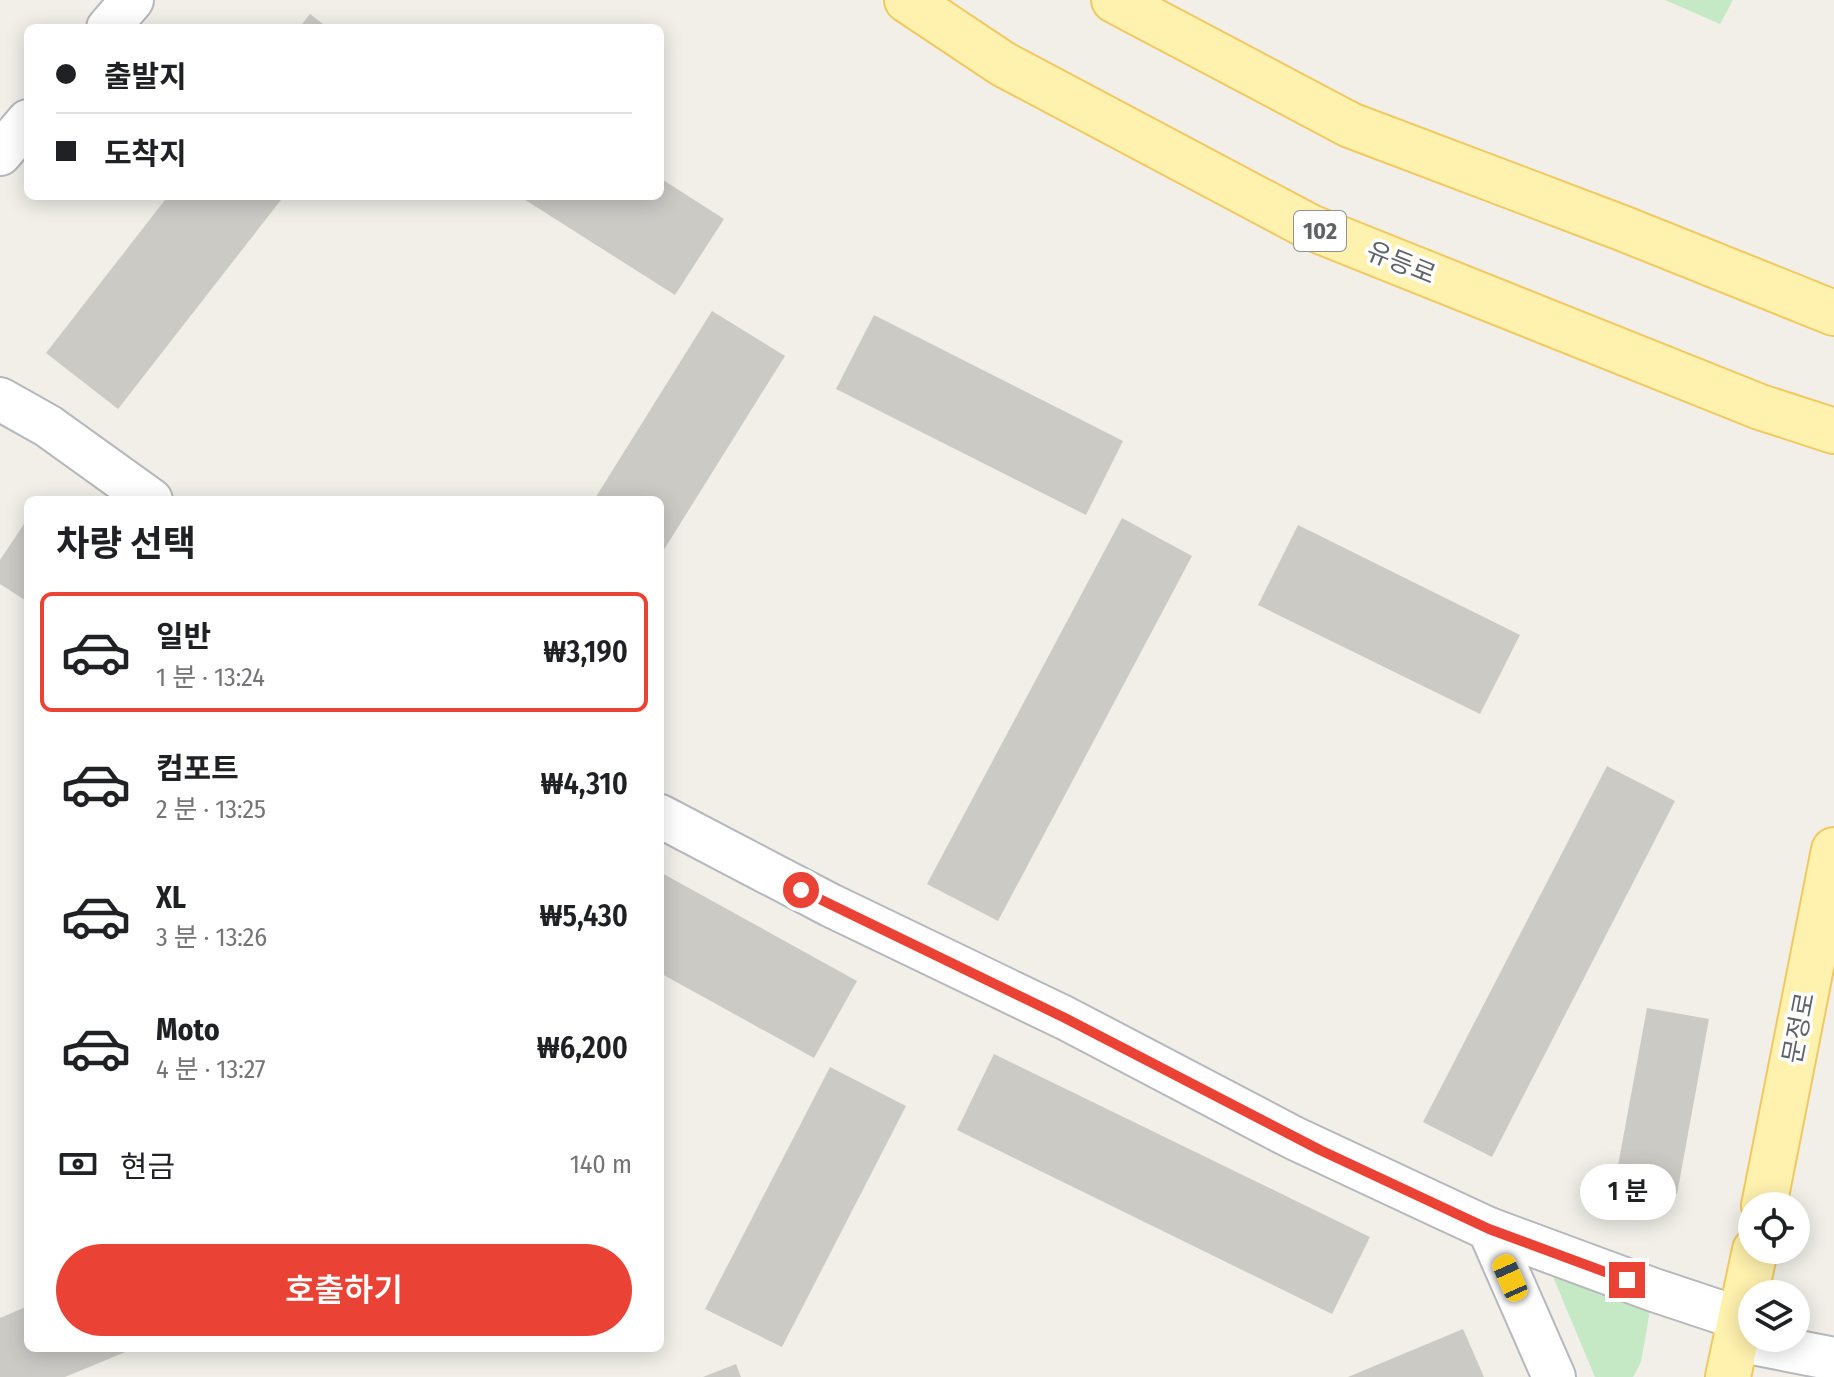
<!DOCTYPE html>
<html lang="ko">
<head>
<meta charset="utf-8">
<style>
	:root { --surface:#fff; --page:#f2f2f2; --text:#202124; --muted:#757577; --line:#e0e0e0; --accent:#ea4335 }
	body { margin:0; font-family:"Fira Sans Condensed","Noto Sans KR",sans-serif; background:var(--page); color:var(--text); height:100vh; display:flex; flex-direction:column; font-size:30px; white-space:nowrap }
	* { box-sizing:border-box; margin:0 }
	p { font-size:26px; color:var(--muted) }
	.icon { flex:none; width:44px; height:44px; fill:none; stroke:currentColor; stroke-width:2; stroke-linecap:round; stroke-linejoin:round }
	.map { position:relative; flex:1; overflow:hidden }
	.sheet { position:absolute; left:24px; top:496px; width:640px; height:856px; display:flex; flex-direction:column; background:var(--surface); border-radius:12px; box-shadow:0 4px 20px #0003 }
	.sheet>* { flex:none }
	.guide { position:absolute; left:24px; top:24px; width:640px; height:176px; border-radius:12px; box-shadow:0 4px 20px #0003; display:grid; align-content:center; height:176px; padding:0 32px; background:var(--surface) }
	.tools { position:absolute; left:1738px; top:1192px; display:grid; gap:16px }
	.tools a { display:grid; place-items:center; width:72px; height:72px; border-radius:50%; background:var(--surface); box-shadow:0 4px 20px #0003; font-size:40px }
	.end { position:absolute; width:36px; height:36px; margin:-18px; border:10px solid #ea4335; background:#fff; box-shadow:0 0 0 4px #fff }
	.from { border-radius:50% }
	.bubble { position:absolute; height:56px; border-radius:28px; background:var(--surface); box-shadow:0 4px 20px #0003; font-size:26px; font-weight:600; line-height:56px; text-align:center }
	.car { position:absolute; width:24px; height:48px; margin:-24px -12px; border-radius:10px; box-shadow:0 0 6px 2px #0007; background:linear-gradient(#f5c518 24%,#345 0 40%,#f5c518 0 76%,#345 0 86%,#f5c518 0) }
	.guide b { display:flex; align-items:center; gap:28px; height:76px; font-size:30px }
	.guide b+b { border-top:2px solid var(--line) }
	.guide i { width:20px; height:20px; background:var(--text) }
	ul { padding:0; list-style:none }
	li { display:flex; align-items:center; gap:24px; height:120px; margin:0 16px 12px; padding:0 16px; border:4px solid transparent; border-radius:12px }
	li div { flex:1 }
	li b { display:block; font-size:30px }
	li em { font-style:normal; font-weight:600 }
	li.current { border-color:var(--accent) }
	li>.icon { width:72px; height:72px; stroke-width:1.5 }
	h2 { padding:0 32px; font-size:36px; line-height:96px }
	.pay { display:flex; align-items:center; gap:20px; height:88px; padding:0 32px; font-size:30px }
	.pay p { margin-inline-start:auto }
	.action { display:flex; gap:16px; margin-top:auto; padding:16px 32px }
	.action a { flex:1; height:92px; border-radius:48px; background:var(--accent); color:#fff; font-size:32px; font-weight:600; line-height:92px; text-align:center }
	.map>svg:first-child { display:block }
	.grass { fill:#c5e8c5 }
	.building { fill:#cccac5 }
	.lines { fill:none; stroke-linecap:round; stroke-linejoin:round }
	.minor-casing { stroke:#b5b8bc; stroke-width:46 }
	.major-casing { stroke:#f2c960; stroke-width:48 }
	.minor { stroke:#fff; stroke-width:42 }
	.major { stroke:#fff2af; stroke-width:44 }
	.route { stroke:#ea4335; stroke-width:10 }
	.labels { text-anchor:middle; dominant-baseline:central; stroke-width:7; stroke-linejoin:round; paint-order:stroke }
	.shield { fill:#fff; stroke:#8f9295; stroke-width:2 }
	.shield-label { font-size:24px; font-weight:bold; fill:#5f6368 }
	.street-label { font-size:26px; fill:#5f6368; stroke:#fff }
</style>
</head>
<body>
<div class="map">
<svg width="1834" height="1377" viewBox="0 0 1834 1377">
	<rect width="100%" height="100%" fill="#f1efe8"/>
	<g class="grass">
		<path d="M1665,0H1733L1720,24Z"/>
		<path d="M1549,1267L1650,1310L1641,1362L1633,1377H1595Z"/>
	</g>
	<g class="building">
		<path d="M310,14L328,28H299Z"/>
		<path d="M660,178L724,219L675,295L519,196H660Z"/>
		<path d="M168,196H284L118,409L46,353Z"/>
		<path d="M712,311L785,356L660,556V500H594Z"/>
		<path d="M874,315L1123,441L1086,515L836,389Z"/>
		<path d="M28,518V602L0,584V560Z"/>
		<path d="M1122,518L1192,556L998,921L927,884Z"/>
		<path d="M1298,525L1520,635L1480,714L1258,605Z"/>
		<path d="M1607,766L1675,801L1492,1157L1423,1122Z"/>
		<path d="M660,872L857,981L814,1058L660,973Z"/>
		<path d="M1647,1008L1709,1019L1677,1194L1615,1182Z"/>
		<path d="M994,1054L1370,1237L1332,1314L957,1130Z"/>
		<path d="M830,1067L906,1106L782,1347L705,1309Z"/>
		<path d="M28,1306V1348H135L65,1377H0V1318Z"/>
		<path d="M1463,1329L1484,1377H1348Z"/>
		<path d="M736,1364L741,1377H703Z"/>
	</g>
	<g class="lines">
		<defs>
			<g id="minor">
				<path d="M108,28L132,0"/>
				<path d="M0,154L28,121"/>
				<path d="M0,399L48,426L151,500"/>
				<path d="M660,816L830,905L1065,1018L1294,1138L1448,1210L1489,1229L1654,1290L1741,1319"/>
				<path d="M1489,1229L1554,1377"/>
				<path d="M1737,1340L1834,1359"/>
			</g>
			<g id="major">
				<path d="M907,0L1003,64L1310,227L1760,407L1834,431"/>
				<path d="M1114,0L1350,125L1622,228L1834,313"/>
				<path d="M1764,1206L1834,850"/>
				<path d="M1728,1377L1755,1250"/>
			</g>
		</defs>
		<use href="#minor" class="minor-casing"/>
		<use href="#major" class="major-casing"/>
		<use href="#minor" class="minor"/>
		<use href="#major" class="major"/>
	</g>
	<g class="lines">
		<path class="route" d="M801,890L1065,1018L1320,1150L1489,1229L1627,1280"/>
	</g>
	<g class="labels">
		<rect class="shield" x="1294" y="211" width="52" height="40" rx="6"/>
		<g class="shield-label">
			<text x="1320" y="231">102</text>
		</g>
		<g class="street-label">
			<text transform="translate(1401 263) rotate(22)">유등로</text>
			<text transform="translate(1799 1028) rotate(-79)">문정로</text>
		</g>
	</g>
</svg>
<div class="tools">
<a><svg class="icon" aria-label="locate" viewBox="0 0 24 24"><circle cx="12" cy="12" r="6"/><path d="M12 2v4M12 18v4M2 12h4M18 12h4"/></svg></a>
<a><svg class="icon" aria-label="layers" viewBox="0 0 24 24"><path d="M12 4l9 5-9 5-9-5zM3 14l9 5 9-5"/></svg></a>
</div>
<i class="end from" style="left:801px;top:890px"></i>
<i class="end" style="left:1627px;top:1280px"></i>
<div class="bubble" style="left:1580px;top:1164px;width:96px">1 분</div>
<i class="car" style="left:1510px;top:1278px;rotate:336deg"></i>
<div class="guide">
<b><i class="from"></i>출발지</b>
<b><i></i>도착지</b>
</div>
<section class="sheet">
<h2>차량 선택</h2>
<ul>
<li class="current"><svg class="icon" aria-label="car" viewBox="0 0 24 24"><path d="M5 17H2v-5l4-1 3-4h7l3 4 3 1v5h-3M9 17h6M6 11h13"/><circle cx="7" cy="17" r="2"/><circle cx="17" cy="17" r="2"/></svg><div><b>일반</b><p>1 분 · 13:24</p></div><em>₩3,190</em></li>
<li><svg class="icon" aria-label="car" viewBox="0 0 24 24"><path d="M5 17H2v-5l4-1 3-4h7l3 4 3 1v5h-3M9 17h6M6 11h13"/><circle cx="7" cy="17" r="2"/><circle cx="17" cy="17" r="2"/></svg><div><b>컴포트</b><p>2 분 · 13:25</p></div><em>₩4,310</em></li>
<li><svg class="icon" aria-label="car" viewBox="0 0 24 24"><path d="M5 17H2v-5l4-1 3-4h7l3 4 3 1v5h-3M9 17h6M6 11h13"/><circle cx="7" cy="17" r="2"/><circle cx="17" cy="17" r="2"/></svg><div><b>XL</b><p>3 분 · 13:26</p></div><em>₩5,430</em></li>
<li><svg class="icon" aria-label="car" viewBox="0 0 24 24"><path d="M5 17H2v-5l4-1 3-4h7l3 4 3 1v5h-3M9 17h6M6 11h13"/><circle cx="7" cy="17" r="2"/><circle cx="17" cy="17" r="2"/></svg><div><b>Moto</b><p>4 분 · 13:27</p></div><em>₩6,200</em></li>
</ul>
<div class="pay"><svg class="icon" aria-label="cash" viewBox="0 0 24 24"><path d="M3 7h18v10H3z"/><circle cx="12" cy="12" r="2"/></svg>현금<p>140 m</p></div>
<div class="action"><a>호출하기</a></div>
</section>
</div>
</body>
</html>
